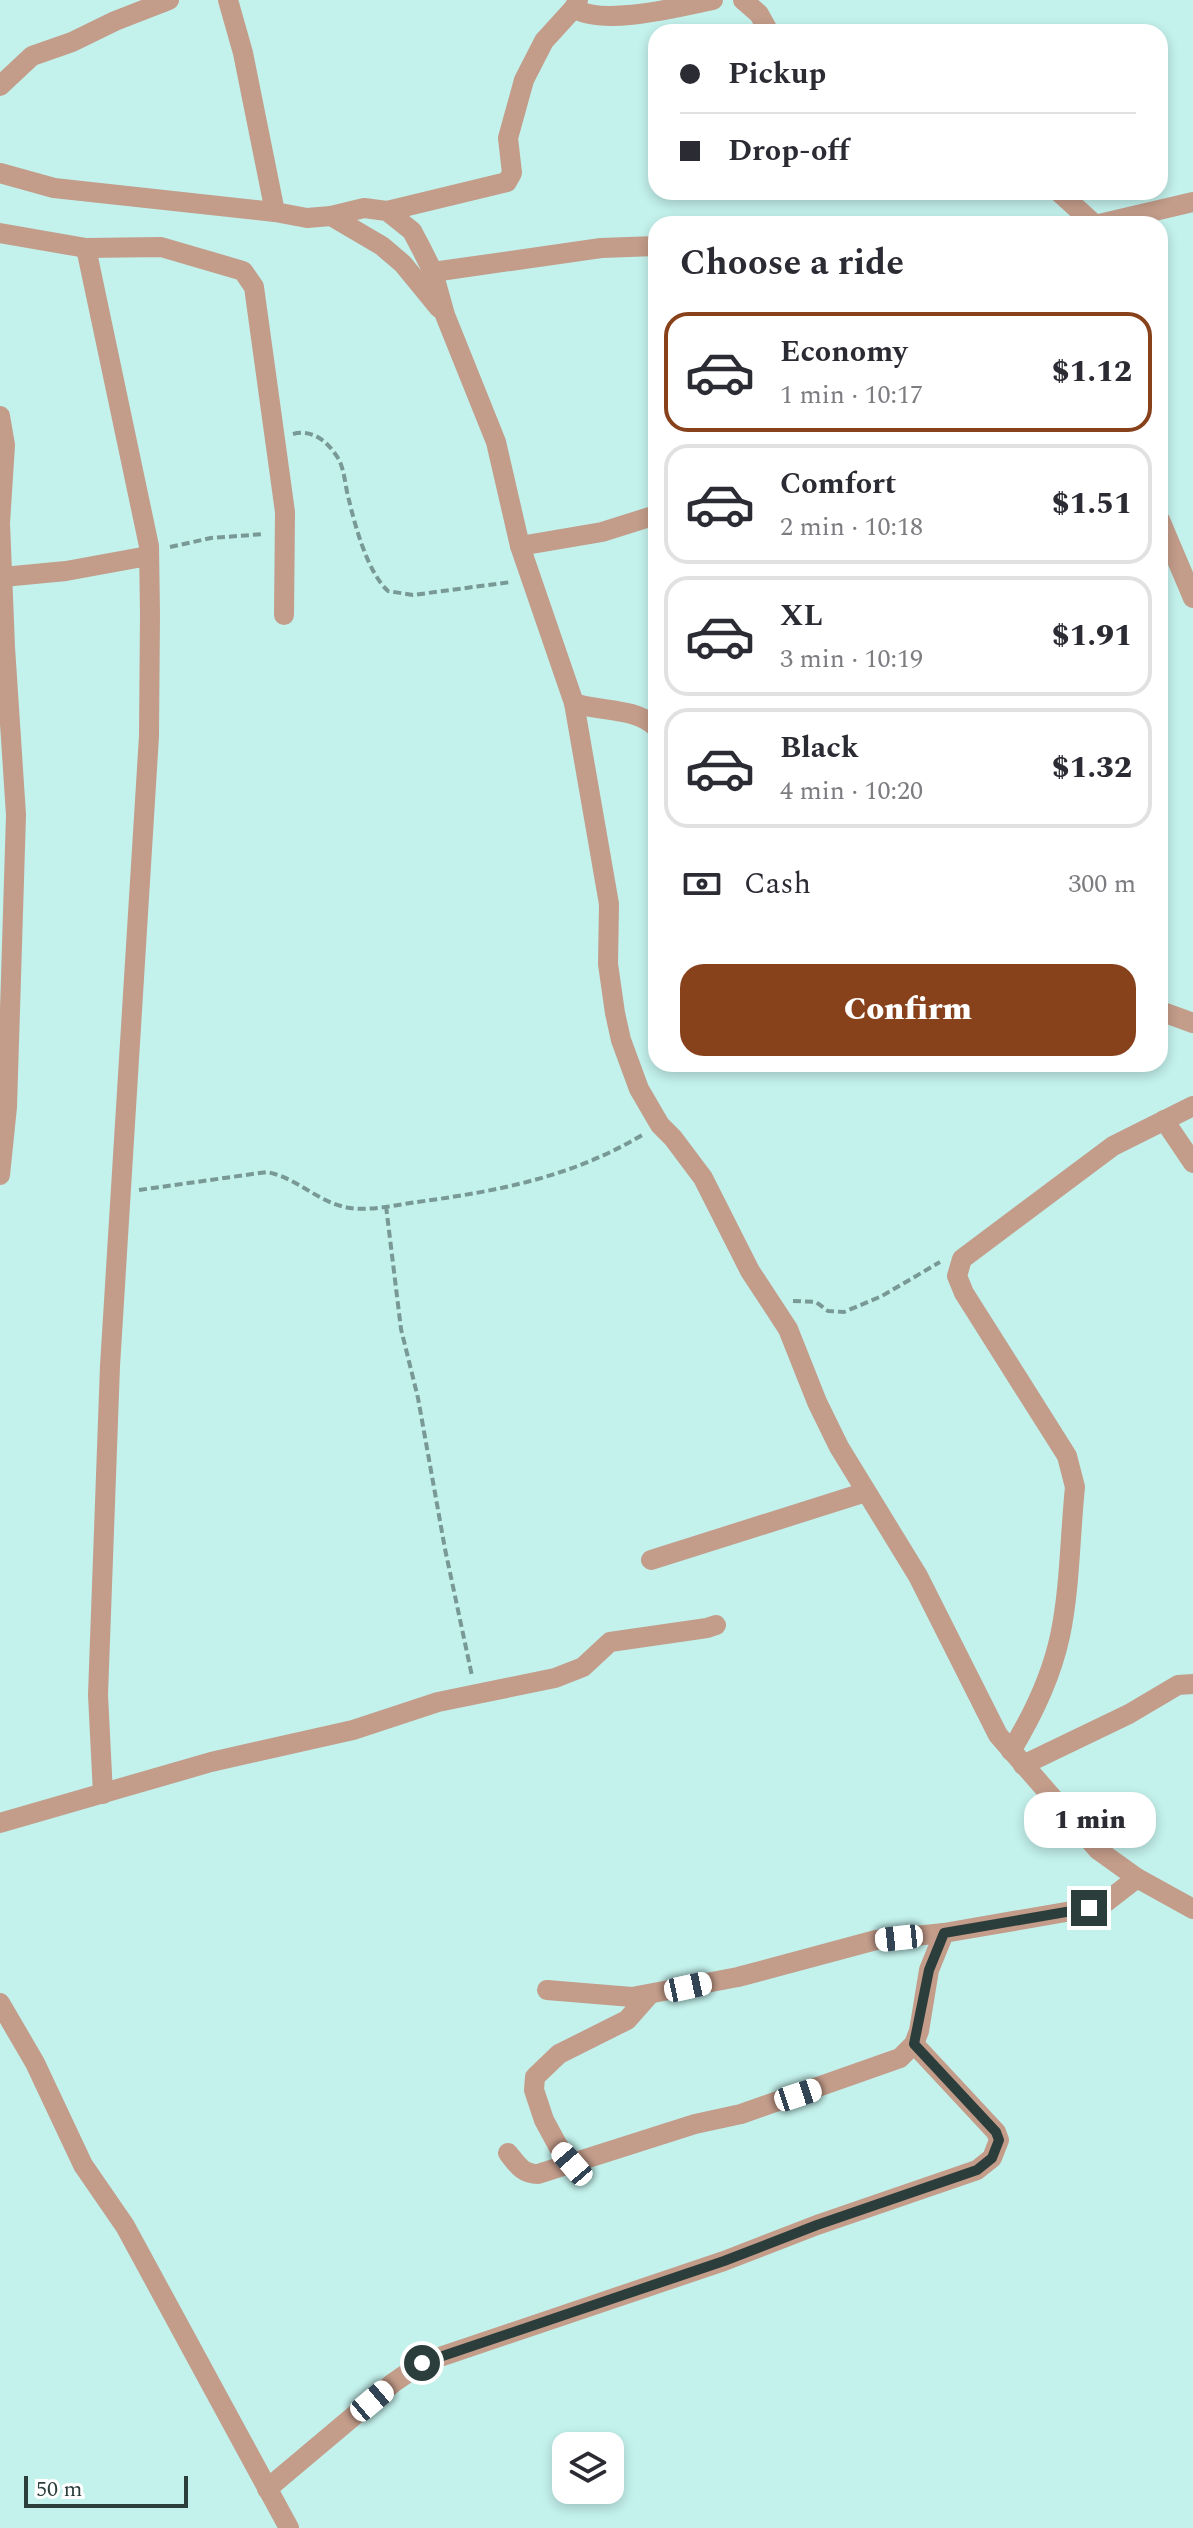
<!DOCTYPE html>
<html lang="en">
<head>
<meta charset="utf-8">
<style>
	:root { --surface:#fff; --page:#f7f7f7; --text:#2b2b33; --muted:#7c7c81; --line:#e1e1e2; --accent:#87411b }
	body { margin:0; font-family:Spectral,serif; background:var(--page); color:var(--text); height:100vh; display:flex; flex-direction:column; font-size:30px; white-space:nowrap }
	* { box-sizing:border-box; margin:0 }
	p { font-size:26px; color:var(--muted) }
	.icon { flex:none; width:44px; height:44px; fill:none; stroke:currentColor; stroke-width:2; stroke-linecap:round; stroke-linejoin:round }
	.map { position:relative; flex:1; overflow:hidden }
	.drawer { position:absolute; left:648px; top:216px; width:520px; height:856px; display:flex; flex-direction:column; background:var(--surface); border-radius:24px; box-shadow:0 4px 12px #0003 }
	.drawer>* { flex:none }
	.banner { position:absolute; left:648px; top:24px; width:520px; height:176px; border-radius:24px; box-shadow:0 4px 12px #0003; display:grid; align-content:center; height:176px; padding:0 32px; background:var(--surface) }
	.fabs { position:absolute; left:552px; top:2432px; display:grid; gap:16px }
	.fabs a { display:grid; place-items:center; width:72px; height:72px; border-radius:16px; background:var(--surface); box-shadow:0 4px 12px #0003; font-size:40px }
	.scale { position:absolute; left:24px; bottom:20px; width:164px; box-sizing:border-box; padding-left:8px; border:4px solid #2c3e3c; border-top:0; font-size:22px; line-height:28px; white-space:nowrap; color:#2c3e3c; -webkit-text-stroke:6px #fff; paint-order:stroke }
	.end { position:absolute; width:36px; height:36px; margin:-18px; border:10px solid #2c3e3c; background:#fff; box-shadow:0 0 0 4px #fff }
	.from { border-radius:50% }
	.bubble { position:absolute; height:56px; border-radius:24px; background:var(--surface); box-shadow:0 4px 12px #0003; font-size:26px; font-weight:800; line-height:56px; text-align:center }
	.car { position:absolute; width:24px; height:48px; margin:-24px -12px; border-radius:10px; box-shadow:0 0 6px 2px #0007; background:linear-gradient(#fff 24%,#345 0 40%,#fff 0 76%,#345 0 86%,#fff 0) }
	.banner b { display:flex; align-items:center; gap:28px; height:76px; font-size:30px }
	.banner b+b { border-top:2px solid var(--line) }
	.banner i { width:20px; height:20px; background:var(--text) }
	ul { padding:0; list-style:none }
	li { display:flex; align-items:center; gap:24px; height:120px; margin:0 16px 12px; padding:0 16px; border:4px solid var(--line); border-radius:24px }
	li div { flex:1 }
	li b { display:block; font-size:30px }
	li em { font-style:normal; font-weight:800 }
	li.active { border-color:var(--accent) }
	li>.icon { width:72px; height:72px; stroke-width:1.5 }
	h2 { padding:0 32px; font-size:36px; line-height:96px }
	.pay { display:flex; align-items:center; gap:20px; height:88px; padding:0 32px; font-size:30px }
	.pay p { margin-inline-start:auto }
	.cta { display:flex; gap:16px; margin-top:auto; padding:16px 32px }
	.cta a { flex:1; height:92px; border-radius:24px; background:var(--accent); color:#fff; font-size:32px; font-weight:800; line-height:92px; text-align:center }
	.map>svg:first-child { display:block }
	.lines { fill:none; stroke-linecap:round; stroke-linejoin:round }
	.path { stroke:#789995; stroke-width:4; stroke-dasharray:8 4; stroke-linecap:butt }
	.minor { stroke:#c39c8a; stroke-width:20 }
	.route { stroke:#2c3e3c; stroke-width:10 }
</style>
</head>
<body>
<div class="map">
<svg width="1193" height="2528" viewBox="0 0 1193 2528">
	<rect width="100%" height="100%" fill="#c3f1ec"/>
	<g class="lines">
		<g class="path">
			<path d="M293,434C313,429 327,441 338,458C345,470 345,487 349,500C355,526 368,573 388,591L413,595L511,582"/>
			<path d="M170,547L211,538L264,534"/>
			<path d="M139,1190L267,1172C298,1178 318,1203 350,1208C371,1211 396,1205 417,1202C499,1191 572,1177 644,1134"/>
			<path d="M386,1206L401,1329L418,1398L445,1549L472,1676"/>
			<path d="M793,1301L816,1302L828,1311L844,1312L882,1296L940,1262"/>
		</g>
		<g class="minor">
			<path d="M228,0L243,53L275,212L307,218L331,216L364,208L387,211L412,231L422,250L433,272L445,315L496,442L520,546L574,703L609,904L608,964L615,1013L621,1040L639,1089L660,1125L673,1138L703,1178L750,1271L788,1329L817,1402L839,1447L918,1576L998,1735L1098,1850L1137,1878L1193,1909"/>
			<path d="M743,0L759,14L769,32"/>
			<path d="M574,8C602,27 679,7 713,0"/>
			<path d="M0,86L32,56L72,42L115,21L169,0"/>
			<path d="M0,173L54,188L275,212"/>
			<path d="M1059,192L1094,224"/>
			<path d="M387,211L507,182L512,173L508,138L524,80L544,41L574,8L578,0"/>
			<path d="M331,216L382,246L403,264L439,308"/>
			<path d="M1099,224L1193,202"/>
			<path d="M0,233L86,248L161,247L243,271L254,287L285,512L284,615"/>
			<path d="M86,248L149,546L150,614L149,736L110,1366L98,1695L103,1794"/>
			<path d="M433,272L601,248L656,246"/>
			<path d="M0,416L5,445L0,523L5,647L16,815L7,1107L0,1175"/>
			<path d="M1160,520L1193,598"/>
			<path d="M520,546L602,532L656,515"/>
			<path d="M3,577L66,571L148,556"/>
			<path d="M574,703C601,712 634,707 656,727"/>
			<path d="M1160,1011L1193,1023"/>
			<path d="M1164,1120L1193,1163"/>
			<path d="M651,1560L866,1492"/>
			<path d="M1011,1751C1033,1715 1051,1678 1060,1636C1070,1589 1070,1535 1075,1487L1067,1456L964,1293L957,1276L962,1259L1113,1146L1193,1106"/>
			<path d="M1023,1765L1129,1714L1178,1685L1193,1684"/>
			<path d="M0,1823L211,1762L353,1730L438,1702L555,1678L583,1667L610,1642L707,1628L716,1625"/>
			<path d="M547,1990L632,1997L738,1977L876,1940L944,1933L1089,1908L1106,1902L1137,1878"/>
			<path d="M0,2003L35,2063L83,2165L125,2226L289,2528"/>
			<path d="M508,2153C517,2164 522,2174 538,2174L695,2124L741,2114L900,2058L914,2044L919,2031L929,1970L944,1933"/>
			<path d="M572,2164L558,2146L544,2120L534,2090L535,2077L559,2054L627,2020L650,1994"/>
			<path d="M267,2489L393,2383L422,2363L724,2261L817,2225L977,2170L992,2158L999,2140L996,2132L914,2044"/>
		</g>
	</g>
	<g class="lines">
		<path class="route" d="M422,2363L724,2261L817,2225L977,2170L992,2158L999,2140L996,2132L914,2044L929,1970L944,1933L1089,1908"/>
	</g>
</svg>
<div class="fabs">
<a><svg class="icon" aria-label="layers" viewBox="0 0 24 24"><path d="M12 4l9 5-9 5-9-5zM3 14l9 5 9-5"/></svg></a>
</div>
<div class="scale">50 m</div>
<i class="end from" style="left:422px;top:2363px"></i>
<i class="end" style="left:1089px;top:1908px"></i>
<div class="bubble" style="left:1024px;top:1792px;width:132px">1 min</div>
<i class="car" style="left:899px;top:1938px;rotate:264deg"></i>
<i class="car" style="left:688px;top:1987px;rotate:78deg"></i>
<i class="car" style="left:798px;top:2095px;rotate:72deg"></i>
<i class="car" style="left:572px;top:2164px;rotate:319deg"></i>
<i class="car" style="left:372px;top:2401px;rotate:50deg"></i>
<div class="banner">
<b><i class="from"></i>Pickup</b>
<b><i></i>Drop-off</b>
</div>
<section class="drawer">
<h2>Choose a ride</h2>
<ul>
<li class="active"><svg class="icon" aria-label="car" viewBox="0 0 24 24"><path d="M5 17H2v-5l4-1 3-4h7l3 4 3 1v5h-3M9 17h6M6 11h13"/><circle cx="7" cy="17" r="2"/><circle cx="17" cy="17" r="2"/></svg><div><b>Economy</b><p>1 min · 10:17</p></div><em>$1.12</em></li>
<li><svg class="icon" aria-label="car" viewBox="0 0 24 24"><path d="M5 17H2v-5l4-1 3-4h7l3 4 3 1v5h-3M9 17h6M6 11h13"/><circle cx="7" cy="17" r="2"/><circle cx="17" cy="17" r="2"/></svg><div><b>Comfort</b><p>2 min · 10:18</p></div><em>$1.51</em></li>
<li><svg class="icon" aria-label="car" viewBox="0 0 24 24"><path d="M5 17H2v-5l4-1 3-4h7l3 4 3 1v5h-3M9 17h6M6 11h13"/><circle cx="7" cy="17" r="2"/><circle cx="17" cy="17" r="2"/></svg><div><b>XL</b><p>3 min · 10:19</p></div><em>$1.91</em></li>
<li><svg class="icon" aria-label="car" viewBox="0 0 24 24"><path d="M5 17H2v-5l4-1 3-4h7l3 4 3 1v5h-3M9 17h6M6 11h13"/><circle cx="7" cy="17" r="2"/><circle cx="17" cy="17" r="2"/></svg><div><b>Black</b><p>4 min · 10:20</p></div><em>$1.32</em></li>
</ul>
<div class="pay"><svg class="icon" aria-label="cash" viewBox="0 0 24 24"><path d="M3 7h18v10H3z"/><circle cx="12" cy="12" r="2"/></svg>Cash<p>300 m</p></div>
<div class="cta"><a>Confirm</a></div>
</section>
</div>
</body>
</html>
